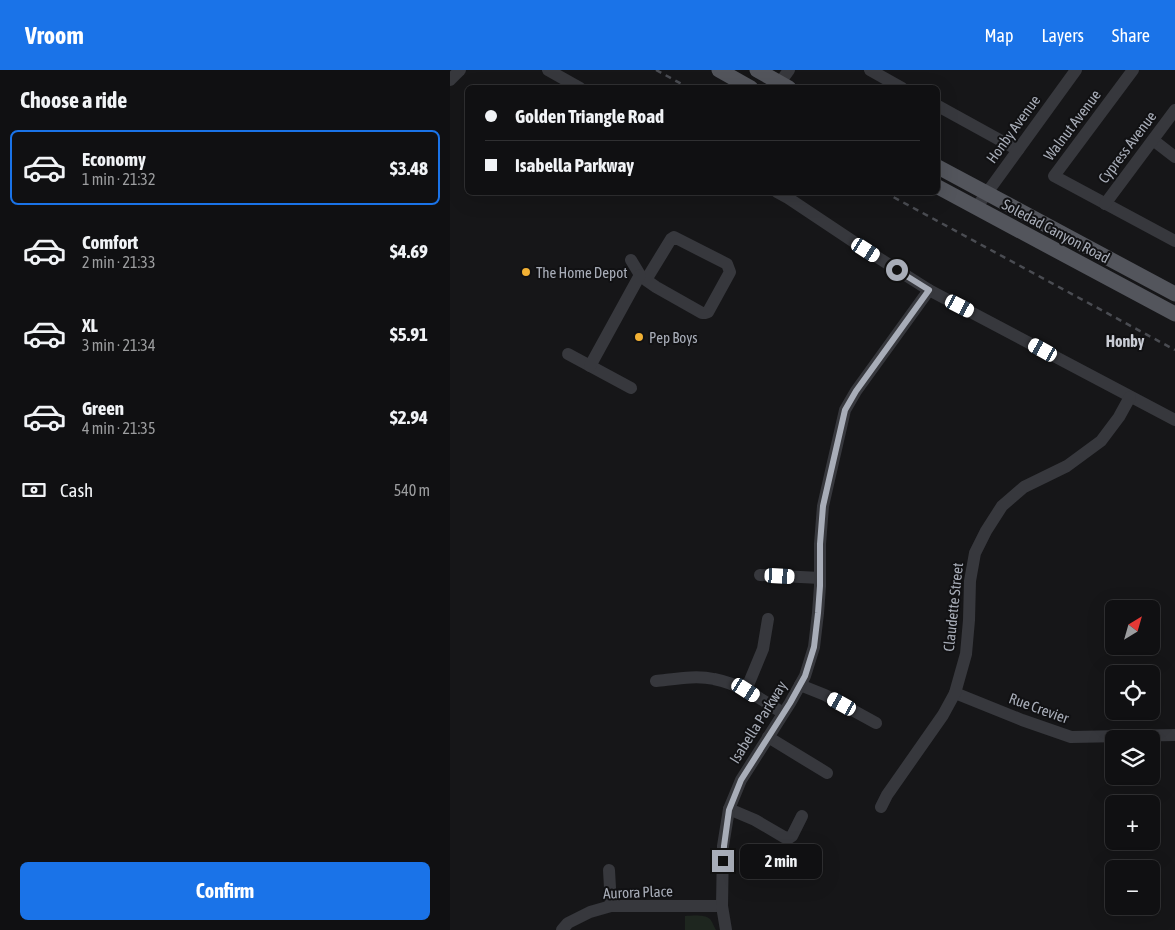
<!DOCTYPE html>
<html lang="en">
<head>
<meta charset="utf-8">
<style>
	:root { --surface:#101012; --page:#19191b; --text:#f1f3f6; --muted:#9c9d9f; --line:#303032; --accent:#1a73e8 }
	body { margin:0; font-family:"Asap Condensed",sans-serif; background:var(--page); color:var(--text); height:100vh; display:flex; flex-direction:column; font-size:19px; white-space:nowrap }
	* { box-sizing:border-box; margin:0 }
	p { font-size:16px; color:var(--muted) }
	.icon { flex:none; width:28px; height:28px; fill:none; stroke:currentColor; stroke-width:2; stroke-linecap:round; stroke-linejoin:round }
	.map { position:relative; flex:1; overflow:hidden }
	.sheet { display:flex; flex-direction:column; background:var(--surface); width:450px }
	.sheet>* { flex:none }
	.banner { position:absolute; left:15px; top:15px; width:475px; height:110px; border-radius:8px; box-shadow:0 5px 20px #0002,0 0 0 1px var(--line); display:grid; align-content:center; height:110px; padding:0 20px; background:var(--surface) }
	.needle { width:32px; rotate:37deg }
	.buttons { position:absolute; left:655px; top:530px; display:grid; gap:10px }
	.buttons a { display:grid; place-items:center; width:55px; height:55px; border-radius:8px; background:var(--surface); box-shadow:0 5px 20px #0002,0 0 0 1px var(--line); font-size:25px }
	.end { position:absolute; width:22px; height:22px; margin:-11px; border:6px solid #a8adb8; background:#111; box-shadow:0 0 0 2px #111 }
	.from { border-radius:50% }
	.bubble { position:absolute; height:35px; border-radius:8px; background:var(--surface); box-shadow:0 5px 20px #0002,0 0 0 1px var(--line); font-size:16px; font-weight:700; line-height:35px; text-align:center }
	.car { position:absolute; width:15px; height:30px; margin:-15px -8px; border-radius:6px; box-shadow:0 0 4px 1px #0007; background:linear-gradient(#fff 24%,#345 0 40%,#fff 0 76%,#345 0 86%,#fff 0) }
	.banner b { display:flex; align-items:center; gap:18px; height:48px; font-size:19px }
	.banner b+b { border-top:1px solid var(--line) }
	.banner i { width:12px; height:12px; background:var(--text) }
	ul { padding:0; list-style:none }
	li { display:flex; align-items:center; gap:15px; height:75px; margin:0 10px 8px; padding:0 10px; border:2px solid transparent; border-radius:8px }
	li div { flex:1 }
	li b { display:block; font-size:19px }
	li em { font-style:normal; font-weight:700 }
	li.selected { border-color:var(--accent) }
	li>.icon { width:45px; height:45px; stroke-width:1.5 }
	h2 { padding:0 20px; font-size:22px; line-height:60px }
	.pay { display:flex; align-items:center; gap:12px; height:55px; padding:0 20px; font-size:19px }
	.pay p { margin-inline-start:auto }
	.action { display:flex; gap:10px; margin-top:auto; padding:10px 20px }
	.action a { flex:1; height:58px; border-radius:8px; background:var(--accent); color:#fff; font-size:20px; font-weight:700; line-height:58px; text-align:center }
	header { display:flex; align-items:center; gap:30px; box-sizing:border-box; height:70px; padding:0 25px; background:var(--accent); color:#fff }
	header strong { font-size:24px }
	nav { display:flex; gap:28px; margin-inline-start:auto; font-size:18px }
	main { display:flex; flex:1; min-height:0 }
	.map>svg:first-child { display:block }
	.green { fill:#1e261f }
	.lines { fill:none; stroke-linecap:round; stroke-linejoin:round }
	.minor { stroke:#37383d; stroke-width:12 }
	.major { stroke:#53555c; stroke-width:15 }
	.rail { stroke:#4a4c52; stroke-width:2.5; stroke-dasharray:6 5; stroke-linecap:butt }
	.route { stroke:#a8adb8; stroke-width:6 }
	.poi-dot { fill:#f2b134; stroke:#111113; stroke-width:2 }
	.labels { text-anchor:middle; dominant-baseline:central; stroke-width:4; stroke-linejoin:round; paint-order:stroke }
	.street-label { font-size:15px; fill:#a8adb8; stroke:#111113 }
	.poi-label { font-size:15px; fill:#a8adb8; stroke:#111113; text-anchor:start }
	.neighbourhood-label { font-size:16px; font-weight:bold; fill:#c9ccd4; stroke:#111113 }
</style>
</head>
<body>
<header>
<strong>Vroom</strong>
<nav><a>Map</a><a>Layers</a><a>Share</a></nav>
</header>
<main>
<section class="sheet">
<h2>Choose a ride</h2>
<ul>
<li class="selected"><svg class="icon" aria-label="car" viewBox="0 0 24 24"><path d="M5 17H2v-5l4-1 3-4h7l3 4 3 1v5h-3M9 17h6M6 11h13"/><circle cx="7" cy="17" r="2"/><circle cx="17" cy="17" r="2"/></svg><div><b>Economy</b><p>1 min · 21:32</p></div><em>$3.48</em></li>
<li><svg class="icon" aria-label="car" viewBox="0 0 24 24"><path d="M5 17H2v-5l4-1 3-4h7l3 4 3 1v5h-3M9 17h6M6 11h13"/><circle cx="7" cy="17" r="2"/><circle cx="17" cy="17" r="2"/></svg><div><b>Comfort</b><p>2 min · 21:33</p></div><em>$4.69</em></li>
<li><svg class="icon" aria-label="car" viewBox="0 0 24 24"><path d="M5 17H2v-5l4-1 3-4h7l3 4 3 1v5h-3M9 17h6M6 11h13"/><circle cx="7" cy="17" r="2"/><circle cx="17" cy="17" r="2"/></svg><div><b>XL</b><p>3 min · 21:34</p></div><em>$5.91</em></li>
<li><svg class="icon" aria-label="car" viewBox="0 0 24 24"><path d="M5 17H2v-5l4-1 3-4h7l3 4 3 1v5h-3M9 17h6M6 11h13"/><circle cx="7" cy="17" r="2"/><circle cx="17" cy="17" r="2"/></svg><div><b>Green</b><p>4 min · 21:35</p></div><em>$2.94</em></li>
</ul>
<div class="pay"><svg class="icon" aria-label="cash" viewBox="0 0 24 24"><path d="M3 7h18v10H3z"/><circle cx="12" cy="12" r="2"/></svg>Cash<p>540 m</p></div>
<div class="action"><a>Confirm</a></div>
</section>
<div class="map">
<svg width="725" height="860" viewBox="0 0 725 860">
	<rect width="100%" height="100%" fill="#161618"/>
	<path class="green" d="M235,846C242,846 254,844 260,849C262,851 264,857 266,860H235Z"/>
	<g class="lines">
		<g class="minor">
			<path d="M98,0L130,18"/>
			<path d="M420,0L452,18"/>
			<path d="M683,0L604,106L725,171"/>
			<path d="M0,10L10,0"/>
			<path d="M326,18L339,0"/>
			<path d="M488,36L568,80"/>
			<path d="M703,70L725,87"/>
			<path d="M327,122L338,128L416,180L479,220L725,350"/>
			<path d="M655,134L725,40"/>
			<path d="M526,138L626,0"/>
			<path d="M181,190L190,205L196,210L206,217L252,243H255L258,242L280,202L277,194L224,167L221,169L196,210"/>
			<path d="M118,284L181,318"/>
			<path d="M140,296L190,205"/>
			<path d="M310,505L370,508"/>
			<path d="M206,611C225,609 246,605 264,609C290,614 311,629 333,643"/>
			<path d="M350,615L375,625L426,653"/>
			<path d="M296,620L313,579L318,549"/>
			<path d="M505,623L572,650L621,667L725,665"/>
			<path d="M318,667L377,703"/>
			<path d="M431,737L437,725L493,645L505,623L516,584L519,550L520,511L525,483L536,461L552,436L574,417L617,396L651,371L669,347L680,327"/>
			<path d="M279,739L305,750L334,767L339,768L342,766L352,746"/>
			<path d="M159,800L161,836"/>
			<path d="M112,860L118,853L140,842L161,836H272"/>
			<path d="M276,860L272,836L273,776L279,739L291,710L340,633L355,606L364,577L368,543L370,516V474L373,436L395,340L406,321L479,220"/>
		</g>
		<g class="major">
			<path d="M269,0L301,18"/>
			<path d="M307,0L339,18"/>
			<path d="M488,97L725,224"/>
			<path d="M488,117L725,244"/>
		</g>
		<g class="rail">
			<path d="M206,0L239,18"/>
			<path d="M434,122L725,280"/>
		</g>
	</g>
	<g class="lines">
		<path class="route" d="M273,791L274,776L279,740L291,710L340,633L355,606L364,577L368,543L370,516V474L373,436L395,340L406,321L479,220L447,200"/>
	</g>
	<g class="poi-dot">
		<circle cx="76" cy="202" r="5"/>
		<circle cx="189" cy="267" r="5"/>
	</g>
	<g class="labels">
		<g class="street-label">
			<text transform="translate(622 55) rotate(-53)">Walnut Avenue</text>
			<text transform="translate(563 59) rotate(-54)">Honby Avenue</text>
			<text transform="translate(677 77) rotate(-53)">Cypress Avenue</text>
			<text transform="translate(606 161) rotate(28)">Soledad Canyon Road</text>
			<text transform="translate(503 537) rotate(-84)">Claudette Street</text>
			<text transform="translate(589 638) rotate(20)">Rue Crevier</text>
			<text transform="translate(308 652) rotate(-58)">Isabella Parkway</text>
			<text transform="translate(188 822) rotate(-2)">Aurora Place</text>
		</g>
		<g class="poi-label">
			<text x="86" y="202">The Home Depot</text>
			<text x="199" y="267">Pep Boys</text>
		</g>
		<g class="neighbourhood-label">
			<text x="675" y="271">Honby</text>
		</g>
	</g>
</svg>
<div class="buttons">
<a><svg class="needle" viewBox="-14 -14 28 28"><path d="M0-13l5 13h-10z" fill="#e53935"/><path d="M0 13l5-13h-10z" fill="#9c9d9f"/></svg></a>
<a><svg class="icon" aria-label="locate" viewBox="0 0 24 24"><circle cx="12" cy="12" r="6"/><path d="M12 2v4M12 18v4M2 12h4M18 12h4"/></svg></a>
<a><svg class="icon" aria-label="layers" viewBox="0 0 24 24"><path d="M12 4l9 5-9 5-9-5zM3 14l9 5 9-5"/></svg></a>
<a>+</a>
<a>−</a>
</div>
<i class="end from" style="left:447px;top:200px"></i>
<i class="end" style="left:273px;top:791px"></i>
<div class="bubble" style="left:290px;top:774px;width:82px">2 min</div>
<i class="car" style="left:416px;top:180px;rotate:122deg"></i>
<i class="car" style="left:510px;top:236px;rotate:117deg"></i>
<i class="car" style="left:593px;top:280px;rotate:299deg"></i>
<i class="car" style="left:330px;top:506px;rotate:93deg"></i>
<i class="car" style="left:296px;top:620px;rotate:122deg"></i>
<i class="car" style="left:392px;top:634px;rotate:299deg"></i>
<div class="banner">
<b><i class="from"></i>Golden Triangle Road</b>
<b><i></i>Isabella Parkway</b>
</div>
</div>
</main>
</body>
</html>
